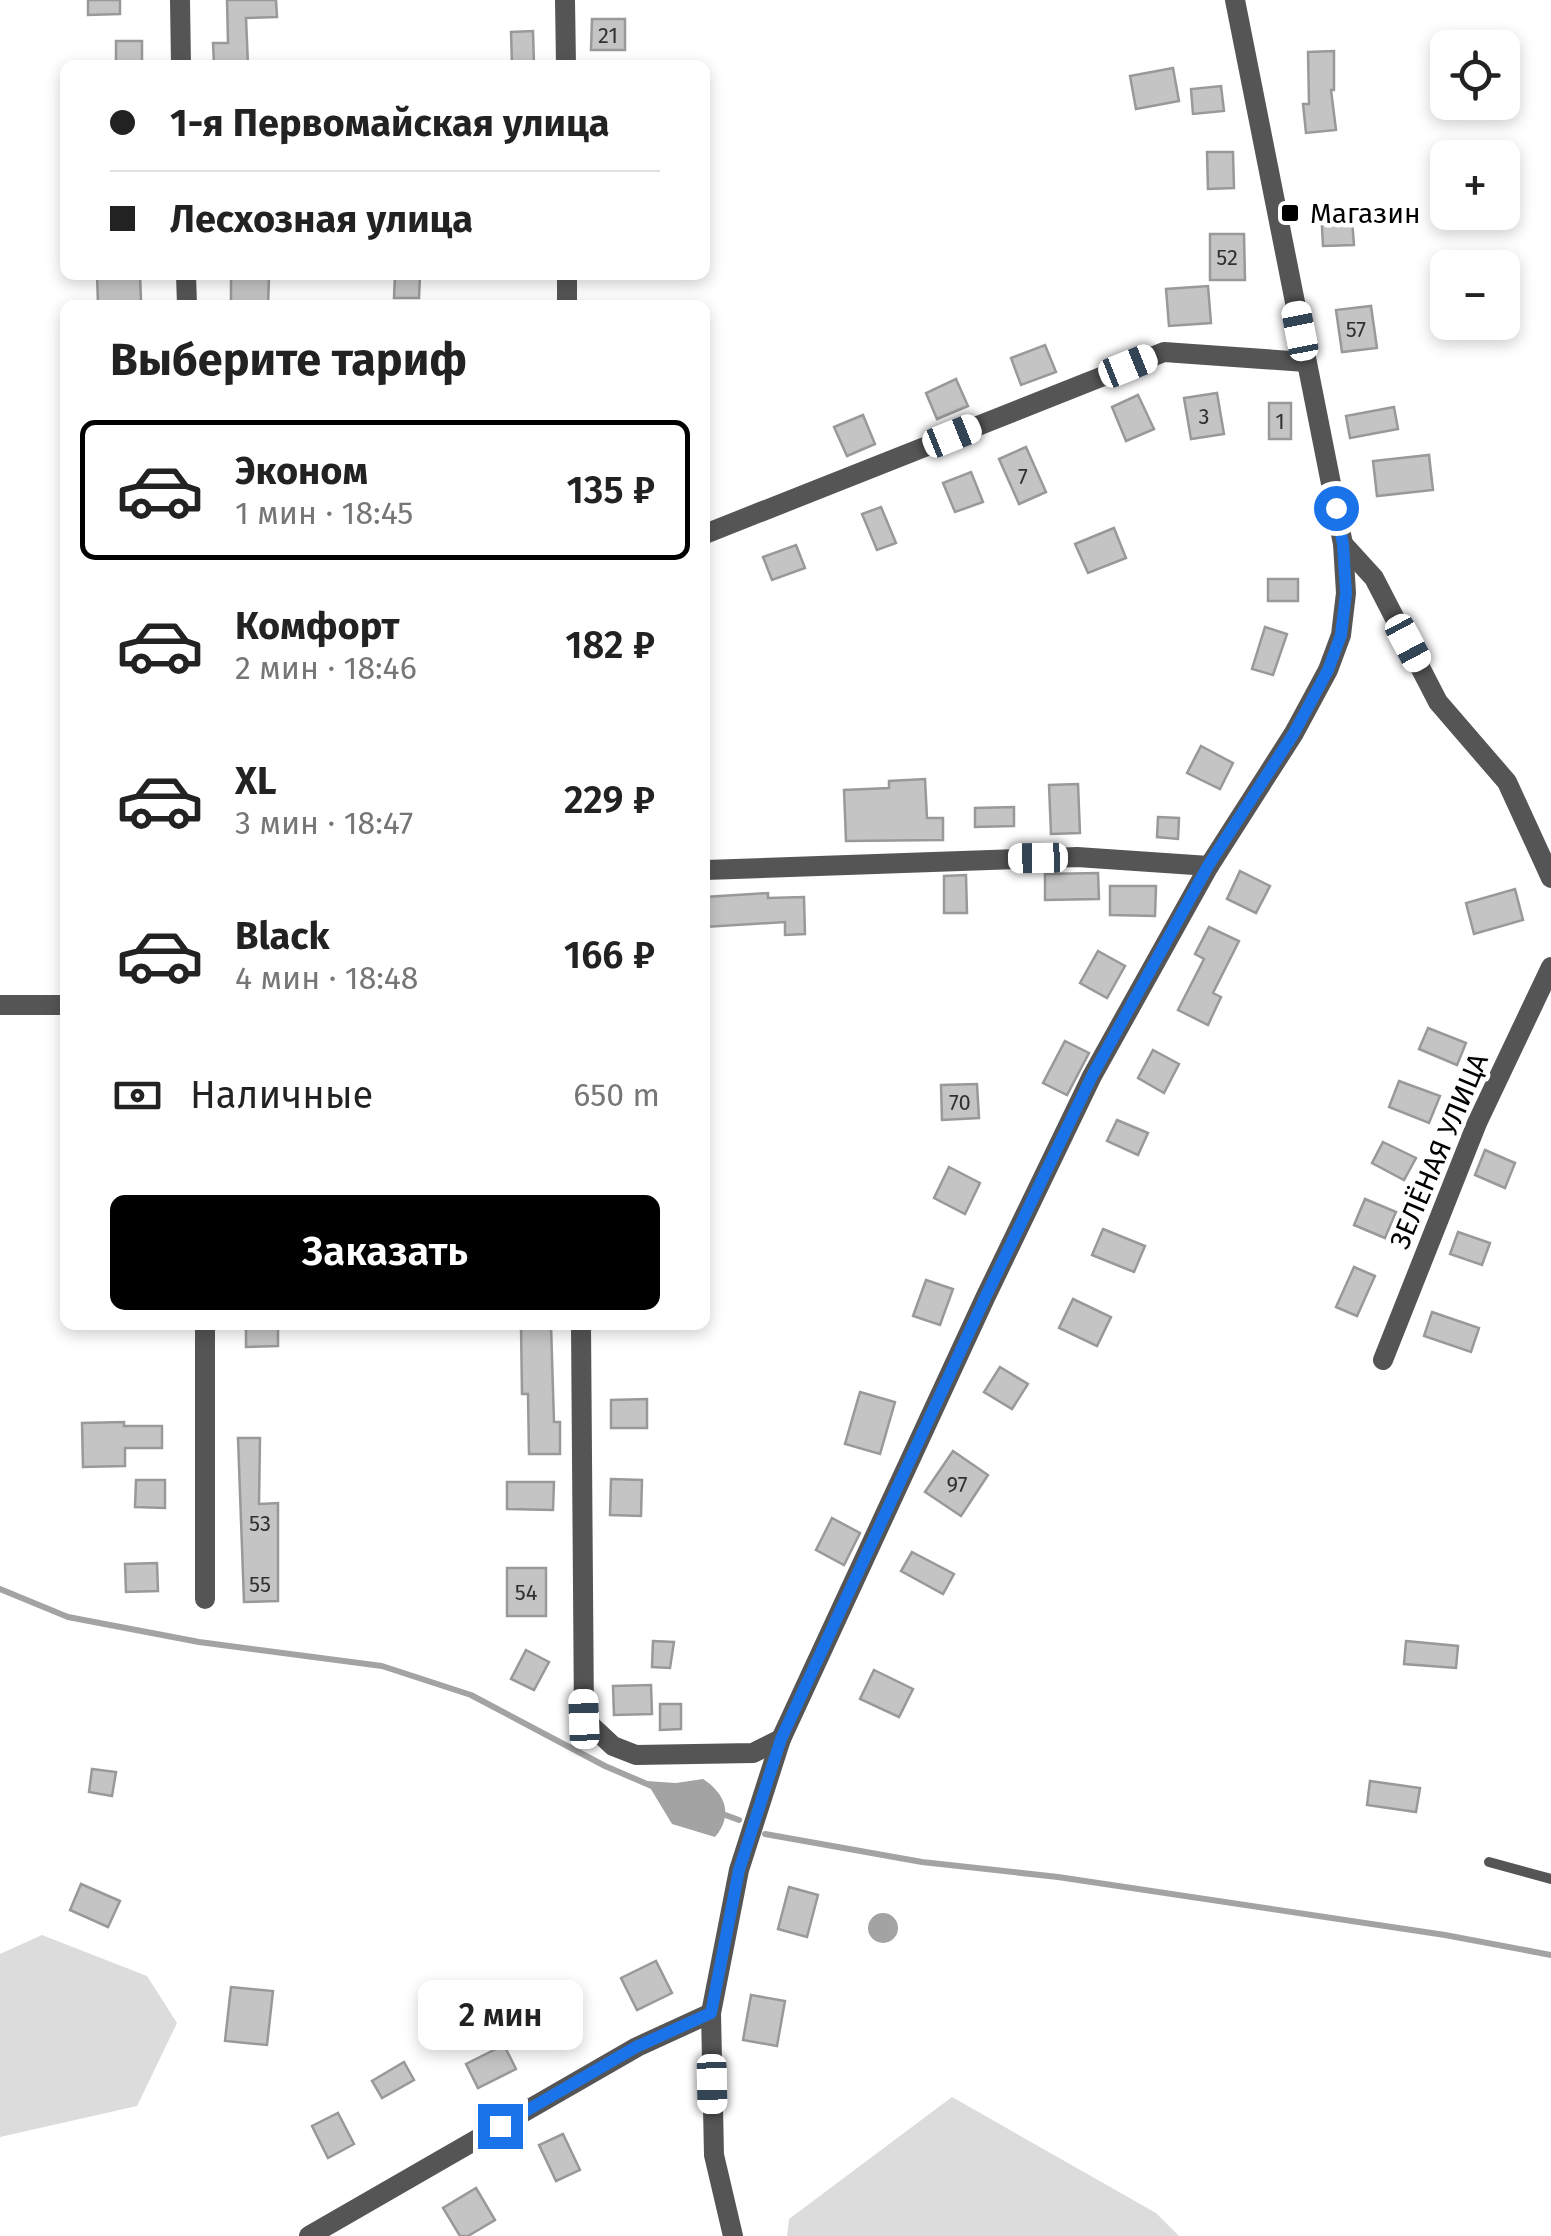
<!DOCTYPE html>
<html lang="ru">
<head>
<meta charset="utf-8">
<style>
	:root { --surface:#fff; --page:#f2f2f2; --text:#222; --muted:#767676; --line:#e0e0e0; --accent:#000 }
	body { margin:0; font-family:"Fira Sans",sans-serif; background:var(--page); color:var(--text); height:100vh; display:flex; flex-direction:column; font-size:38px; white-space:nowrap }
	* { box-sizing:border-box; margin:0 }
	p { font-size:32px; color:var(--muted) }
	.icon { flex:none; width:55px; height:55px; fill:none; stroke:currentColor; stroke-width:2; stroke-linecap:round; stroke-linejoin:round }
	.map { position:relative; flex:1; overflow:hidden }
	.details { position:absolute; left:60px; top:300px; width:650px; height:1030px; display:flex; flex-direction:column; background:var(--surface); border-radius:15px; box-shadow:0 5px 15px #0003 }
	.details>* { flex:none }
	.hud { position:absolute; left:60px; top:60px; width:650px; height:220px; border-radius:15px; box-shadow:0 5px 15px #0003; display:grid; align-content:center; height:220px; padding:0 50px; background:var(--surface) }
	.tools { position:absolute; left:1430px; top:30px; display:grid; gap:20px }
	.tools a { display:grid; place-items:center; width:90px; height:90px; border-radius:15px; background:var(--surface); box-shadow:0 5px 15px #0003; font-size:50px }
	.end { position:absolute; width:45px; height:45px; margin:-22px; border:12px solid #1a73e8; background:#fff; box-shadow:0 0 0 5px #fff }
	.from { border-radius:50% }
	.bubble { position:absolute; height:70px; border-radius:15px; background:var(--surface); box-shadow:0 5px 15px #0003; font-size:32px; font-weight:600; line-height:70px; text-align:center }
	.car { position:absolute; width:30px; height:60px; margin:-30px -15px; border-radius:12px; box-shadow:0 0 8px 2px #0007; background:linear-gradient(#fff 24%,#345 0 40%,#fff 0 76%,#345 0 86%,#fff 0) }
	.hud b { display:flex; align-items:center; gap:35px; height:95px; font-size:38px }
	.hud b+b { border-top:2px solid var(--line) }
	.hud i { width:25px; height:25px; background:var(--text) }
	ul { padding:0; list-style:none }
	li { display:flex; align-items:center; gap:30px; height:140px; margin:0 20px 15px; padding:0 30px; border:5px solid transparent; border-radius:15px }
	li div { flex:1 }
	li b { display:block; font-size:38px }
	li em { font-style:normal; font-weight:600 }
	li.active { border-color:var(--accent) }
	li>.icon { width:90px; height:90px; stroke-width:1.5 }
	h2 { padding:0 50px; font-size:45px; line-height:120px }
	.pay { display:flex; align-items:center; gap:25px; height:110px; padding:0 50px; font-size:38px }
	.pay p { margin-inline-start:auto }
	.primary-button { display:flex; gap:20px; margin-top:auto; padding:20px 50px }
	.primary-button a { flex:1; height:115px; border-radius:15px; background:var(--accent); color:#fff; font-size:40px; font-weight:600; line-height:115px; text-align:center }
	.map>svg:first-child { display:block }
	.green { fill:#dcdcdc }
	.water { fill:#a3a3a3 }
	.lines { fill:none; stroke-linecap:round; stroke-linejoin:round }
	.stream { stroke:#a3a3a3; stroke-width:6 }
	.building { fill:#c4c4c4; stroke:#999; stroke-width:2.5 }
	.lane { stroke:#555; stroke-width:10 }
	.street { stroke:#555; stroke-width:20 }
	.route { stroke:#1a73e8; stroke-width:12 }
	.poi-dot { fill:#000; stroke:#fff; stroke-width:4 }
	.labels { text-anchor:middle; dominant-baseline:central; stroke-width:9; stroke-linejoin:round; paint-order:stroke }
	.number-label { font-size:22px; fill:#313131 }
	.poi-label { font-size:28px; fill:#000; stroke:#fff; text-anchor:start }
	.street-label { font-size:28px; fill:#000; stroke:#fff }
</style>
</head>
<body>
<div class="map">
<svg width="1551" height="2236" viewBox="0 0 1551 2236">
	<rect width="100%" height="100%" fill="#fff"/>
	<g class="green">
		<path d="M42,1935L147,1976L177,2023L137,2106L0,2137V1954Z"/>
		<path d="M952,2097L1156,2213L1179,2236H787L789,2219Z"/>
	</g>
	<g class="water">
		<path d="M703,1779C725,1793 734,1815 715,1837L672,1824L646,1781L676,1783Z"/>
		<circle cx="883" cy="1928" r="15"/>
	</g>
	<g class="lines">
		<g class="stream">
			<path d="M0,1589L68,1617L199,1642L382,1666L471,1695L605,1766L654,1787"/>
			<path d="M717,1812L739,1820"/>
			<path d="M765,1834L922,1862L1058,1877L1445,1935L1551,1955"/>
		</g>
	</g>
	<g class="building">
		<path d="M88,0H120V14L88,15Z"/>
		<path d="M227,0H276L277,17L246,18L248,65H214L213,43H228Z"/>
		<path d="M592,19H625V50H591Z"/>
		<path d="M533,31L534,65H512L511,32Z"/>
		<rect x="116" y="41" width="26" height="24"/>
		<path d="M1334,51V90H1331L1336,130L1306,133L1303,104H1309L1308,52Z"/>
		<path d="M1173,68L1179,101L1136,109L1130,76Z"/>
		<path d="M1221,86L1224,111L1193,114L1191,89Z"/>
		<path d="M1207,152H1233L1234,188L1208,189Z"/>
		<path d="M1351,207L1354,245L1323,246L1321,209Z"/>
		<path d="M1210,234H1244L1245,280H1210Z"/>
		<path d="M97,275H140L141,301L98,303Z"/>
		<path d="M395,275H420L419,298H394Z"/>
		<path d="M231,277L269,278L268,305H231Z"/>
		<path d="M1208,286L1211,323L1169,326L1166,289Z"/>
		<path d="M1371,306L1377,348L1342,352L1336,310Z"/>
		<path d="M1045,345L1056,372L1021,385L1011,358Z"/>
		<path d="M956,379L968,406L937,419L926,393Z"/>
		<path d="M1217,393L1224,434L1191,439L1184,398Z"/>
		<path d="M1138,395L1154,429L1126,441L1112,407Z"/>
		<rect x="1269" y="403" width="22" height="36"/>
		<path d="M1394,407L1398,429L1350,438L1346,416Z"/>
		<path d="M863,415L875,444L847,456L834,427Z"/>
		<path d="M1026,447L1046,492L1019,504L999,459Z"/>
		<path d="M1429,455L1433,490L1377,496L1373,461Z"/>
		<path d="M971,472L983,502L955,512L943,483Z"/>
		<path d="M881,507L896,543L877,550L862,514Z"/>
		<path d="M1114,528L1126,558L1088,573L1075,544Z"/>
		<path d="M796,545L805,568L772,580L763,557Z"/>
		<rect x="1268" y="579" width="30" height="22"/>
		<path d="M1265,627L1287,634L1273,675L1252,669Z"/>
		<path d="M1201,746L1233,763L1220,789L1187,773Z"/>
		<path d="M925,779L927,818H943V840L846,841L844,790L889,788V781Z"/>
		<path d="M1078,784L1080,833L1051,834L1049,785Z"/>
		<path d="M1014,807V826L975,827V808Z"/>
		<path d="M1158,817L1179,818L1178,839L1157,837Z"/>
		<path d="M1240,871L1270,886L1256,913L1227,899Z"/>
		<path d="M1098,873L1099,899L1045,900V874Z"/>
		<path d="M966,875L967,913H944V876Z"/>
		<path d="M1110,886H1156L1155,916L1110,915Z"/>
		<path d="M1515,889L1523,920L1474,934L1466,903Z"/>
		<path d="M768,893V898L804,897L805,934L785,935V922L705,927V897Z"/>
		<path d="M1209,927L1239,941L1213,993L1221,997L1208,1025L1178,1010L1204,959L1195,954Z"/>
		<path d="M1098,951L1125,966L1107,998L1080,983Z"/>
		<path d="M1428,1028L1466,1043L1457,1065L1419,1049Z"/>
		<path d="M1065,1041L1089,1053L1067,1095L1043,1083Z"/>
		<path d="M1153,1050L1179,1064L1164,1093L1138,1078Z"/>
		<path d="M1399,1081L1440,1096L1429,1123L1389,1107Z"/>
		<path d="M977,1084L979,1118L942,1120L941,1085Z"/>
		<path d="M1117,1120L1148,1133L1138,1155L1107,1141Z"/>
		<path d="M1383,1142L1416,1158L1404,1180L1372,1163Z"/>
		<path d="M1485,1150L1515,1163L1505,1188L1475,1175Z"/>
		<path d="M949,1167L980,1183L965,1214L934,1198Z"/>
		<path d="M1365,1199L1396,1212L1385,1238L1354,1225Z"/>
		<path d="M1103,1229L1145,1246L1134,1272L1092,1255Z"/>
		<path d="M1458,1232L1490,1243L1482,1265L1450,1254Z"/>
		<path d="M1354,1267L1375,1276L1357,1316L1336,1307Z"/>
		<path d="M926,1280L953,1289L940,1325L913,1316Z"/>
		<path d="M1073,1299L1111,1317L1097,1346L1059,1328Z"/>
		<path d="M1432,1312L1479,1328L1471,1352L1424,1336Z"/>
		<path d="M246,1325H278V1346L246,1347Z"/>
		<path d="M521,1325H551L554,1422H560V1454H529L528,1394H522Z"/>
		<path d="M1000,1367L1028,1384L1012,1409L984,1392Z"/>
		<path d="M860,1392L895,1402L880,1454L845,1444Z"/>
		<path d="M647,1399V1428H611V1400Z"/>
		<path d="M124,1422V1426H162V1448H125V1466L83,1467L82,1423Z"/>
		<path d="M238,1438H260L259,1504L278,1503V1601L244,1602Z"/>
		<path d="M953,1451L988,1475L961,1516L925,1492Z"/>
		<path d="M611,1479L642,1480L641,1516L610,1515Z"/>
		<path d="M136,1480H165V1508L135,1507Z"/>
		<path d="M507,1482H554L553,1510L507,1509Z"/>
		<path d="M832,1518L860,1533L844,1565L816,1550Z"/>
		<path d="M912,1552L954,1574L943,1594L901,1571Z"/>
		<path d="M157,1563L158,1591L126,1592L125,1564Z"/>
		<rect x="507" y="1568" width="39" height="48"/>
		<path d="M653,1641L674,1642L670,1668L652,1667Z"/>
		<path d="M1406,1641L1458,1646L1456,1668L1404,1664Z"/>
		<path d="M526,1650L549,1662L534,1690L511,1679Z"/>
		<path d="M874,1670L913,1689L899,1717L860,1699Z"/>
		<path d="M651,1685L652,1714L614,1715L613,1686Z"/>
		<path d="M660,1704H681V1729L660,1730Z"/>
		<path d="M92,1769L116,1772L112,1796L89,1792Z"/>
		<path d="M1370,1781L1420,1788L1416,1812L1367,1805Z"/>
		<path d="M81,1884L120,1901L108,1927L70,1910Z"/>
		<path d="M789,1887L818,1895L807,1937L778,1929Z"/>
		<path d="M656,1961L672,1993L637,2010L621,1978Z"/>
		<path d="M231,1987L273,1991L267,2045L225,2041Z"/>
		<path d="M751,1995L785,2001L777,2046L743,2040Z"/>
		<path d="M504,2045L516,2069L478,2088L466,2064Z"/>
		<path d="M404,2062L414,2080L382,2098L372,2081Z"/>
		<path d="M338,2113L354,2144L328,2158L312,2126Z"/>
		<path d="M563,2134L580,2170L556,2181L539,2145Z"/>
		<path d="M476,2188L495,2220L468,2236H460L443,2208Z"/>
	</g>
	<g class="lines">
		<path class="lane" d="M1489,1862L1551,1879"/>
		<g class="street">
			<path d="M180,0L181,65"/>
			<path d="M565,0L566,65"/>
			<path d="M186,275L187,305"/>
			<path d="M567,275V305"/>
			<path d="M705,534L1164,352L1306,362"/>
			<path d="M1343,544L1374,578L1438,702L1507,782L1551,878"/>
			<path d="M705,870L1077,857L1209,866"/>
			<path d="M0,1005H65"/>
			<path d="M581,1325L584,1719L613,1746L636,1755L753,1753L781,1739"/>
			<path d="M1383,1360L1477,1123L1551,967"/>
			<path d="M205,1599V1325"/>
			<path d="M309,2236L637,2047L711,2013"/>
			<path d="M733,2236L714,2155L711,2013L739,1870L781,1739L985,1298L1092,1076L1209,866L1294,733L1328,670L1341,635L1346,593L1343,544L1235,0"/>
		</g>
	</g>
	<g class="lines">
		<path class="route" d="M500,2126L636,2047L711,2013L739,1870L781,1739L985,1298L1092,1076L1208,866L1294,733L1328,670L1341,635L1346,593L1343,544L1336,508"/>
	</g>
	<rect class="poi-dot" x="1280" y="203" width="20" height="20" rx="5"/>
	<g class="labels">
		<g class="number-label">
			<text x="608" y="35">21</text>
			<text x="1227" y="257">52</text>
			<text x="1356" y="329">57</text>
			<text x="1204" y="416">3</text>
			<text x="1280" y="421">1</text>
			<text x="1023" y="476">7</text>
			<text x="960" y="1102">70</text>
			<text x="957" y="1484">97</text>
			<text x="260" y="1523">53</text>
			<text x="260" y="1584">55</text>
			<text x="526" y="1592">54</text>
		</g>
		<g class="poi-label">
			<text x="1310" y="213">Магазин</text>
		</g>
		<g class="street-label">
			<text transform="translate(1439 1151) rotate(-67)">ЗЕЛЁНАЯ УЛИЦА</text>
		</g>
	</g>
</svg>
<div class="tools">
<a><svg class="icon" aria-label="locate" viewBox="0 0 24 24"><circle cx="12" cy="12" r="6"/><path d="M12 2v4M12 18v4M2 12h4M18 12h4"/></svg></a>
<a>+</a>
<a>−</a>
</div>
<i class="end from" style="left:1336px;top:508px"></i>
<i class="end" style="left:500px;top:2126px"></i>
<div class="bubble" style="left:418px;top:1980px;width:165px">2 мин</div>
<i class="car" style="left:1300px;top:331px;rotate:349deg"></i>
<i class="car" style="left:1128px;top:366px;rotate:68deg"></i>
<i class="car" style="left:952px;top:436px;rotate:68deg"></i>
<i class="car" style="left:1408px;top:643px;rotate:152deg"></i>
<i class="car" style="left:1038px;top:858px;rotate:269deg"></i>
<i class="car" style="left:584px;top:1719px;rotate:358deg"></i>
<i class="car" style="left:712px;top:2084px;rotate:179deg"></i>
<div class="hud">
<b><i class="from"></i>1-я Первомайская улица</b>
<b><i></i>Лесхозная улица</b>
</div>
<section class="details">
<h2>Выберите тариф</h2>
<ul>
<li class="active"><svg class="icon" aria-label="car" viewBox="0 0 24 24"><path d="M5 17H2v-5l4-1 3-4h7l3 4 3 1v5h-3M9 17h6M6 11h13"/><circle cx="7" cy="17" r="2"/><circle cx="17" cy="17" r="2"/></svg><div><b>Эконом</b><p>1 мин · 18:45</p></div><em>135 ₽</em></li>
<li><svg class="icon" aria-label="car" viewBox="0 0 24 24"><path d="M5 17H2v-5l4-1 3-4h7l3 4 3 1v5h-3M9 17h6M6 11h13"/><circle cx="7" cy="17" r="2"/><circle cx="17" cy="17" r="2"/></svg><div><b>Комфорт</b><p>2 мин · 18:46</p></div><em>182 ₽</em></li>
<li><svg class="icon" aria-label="car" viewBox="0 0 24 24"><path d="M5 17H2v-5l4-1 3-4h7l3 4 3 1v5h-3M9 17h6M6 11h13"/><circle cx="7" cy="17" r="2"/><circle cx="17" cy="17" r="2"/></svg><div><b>XL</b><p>3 мин · 18:47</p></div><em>229 ₽</em></li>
<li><svg class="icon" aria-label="car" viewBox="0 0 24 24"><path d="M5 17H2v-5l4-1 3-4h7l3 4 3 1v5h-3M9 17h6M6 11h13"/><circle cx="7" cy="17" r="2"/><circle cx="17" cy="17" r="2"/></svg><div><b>Black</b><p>4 мин · 18:48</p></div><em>166 ₽</em></li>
</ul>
<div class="pay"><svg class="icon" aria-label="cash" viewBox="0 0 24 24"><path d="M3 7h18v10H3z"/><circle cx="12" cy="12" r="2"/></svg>Наличные<p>650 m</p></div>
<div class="primary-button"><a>Заказать</a></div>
</section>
</div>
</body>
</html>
